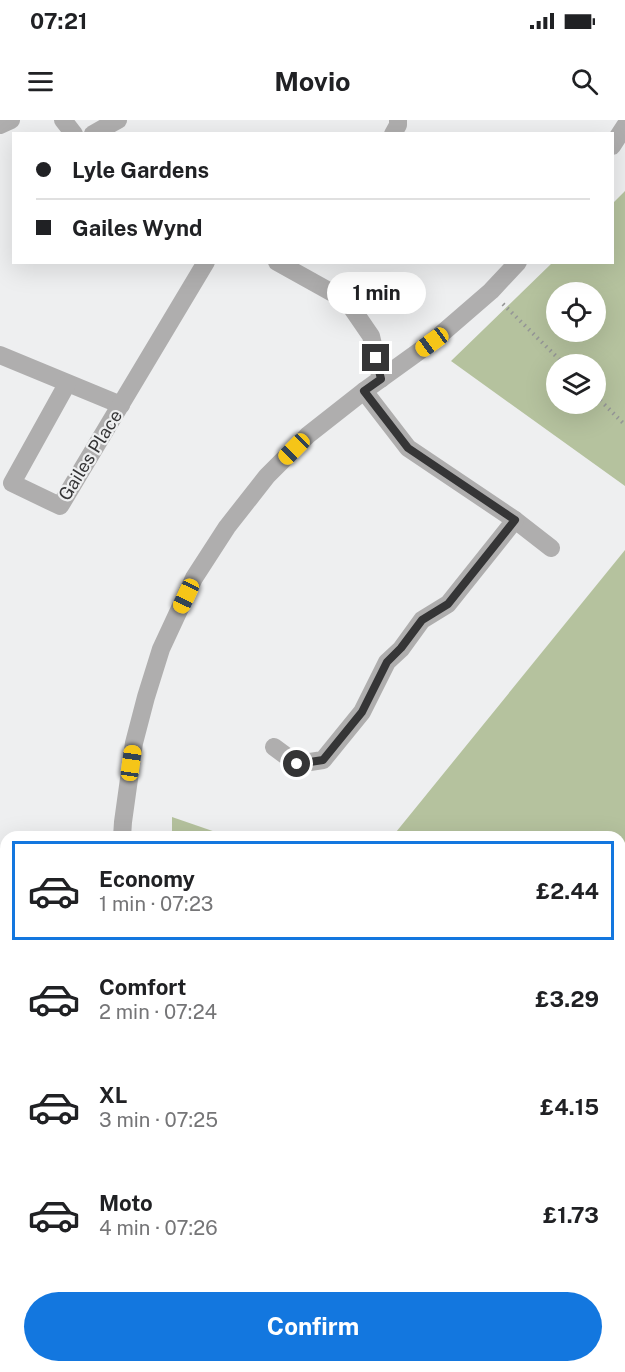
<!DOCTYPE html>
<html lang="en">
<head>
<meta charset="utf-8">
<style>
	:root { --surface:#fff; --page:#f6f6f6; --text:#202124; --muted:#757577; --line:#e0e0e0; --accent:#1377df }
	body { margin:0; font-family:"Public Sans",sans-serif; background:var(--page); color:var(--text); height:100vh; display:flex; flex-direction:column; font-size:22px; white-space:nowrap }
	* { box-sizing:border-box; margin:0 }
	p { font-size:20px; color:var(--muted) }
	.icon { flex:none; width:33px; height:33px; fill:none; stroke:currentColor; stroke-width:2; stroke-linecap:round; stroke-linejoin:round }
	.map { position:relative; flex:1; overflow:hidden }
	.details { position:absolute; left:0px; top:711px; width:626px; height:542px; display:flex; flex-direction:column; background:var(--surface); border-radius:18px 18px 0 0; box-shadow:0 6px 24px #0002 }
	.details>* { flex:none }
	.hud { position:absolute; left:12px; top:12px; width:602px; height:132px; border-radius:0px; box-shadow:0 6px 24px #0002; display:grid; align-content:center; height:132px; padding:0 24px; background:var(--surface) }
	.tools { position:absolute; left:546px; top:162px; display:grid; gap:12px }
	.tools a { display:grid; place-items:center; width:60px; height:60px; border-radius:50%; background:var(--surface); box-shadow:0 6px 24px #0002; font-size:30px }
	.end { position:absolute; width:27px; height:27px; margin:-14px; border:8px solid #353536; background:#fff; box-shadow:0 0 0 3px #fff }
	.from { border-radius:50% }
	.bubble { position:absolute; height:42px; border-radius:21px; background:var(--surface); box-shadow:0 6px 24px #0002; font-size:20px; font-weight:700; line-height:42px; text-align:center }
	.car { position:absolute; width:18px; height:36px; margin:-18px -9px; border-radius:8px; box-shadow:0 0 4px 2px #0007; background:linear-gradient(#f5c518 24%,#345 0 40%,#f5c518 0 76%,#345 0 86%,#f5c518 0) }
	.hud b { display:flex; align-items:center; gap:21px; height:57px; font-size:22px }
	.hud b+b { border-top:2px solid var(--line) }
	.hud i { width:15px; height:15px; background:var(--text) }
	ul { padding:10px 0 0; list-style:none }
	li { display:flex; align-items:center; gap:18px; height:99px; margin:0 12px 9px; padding:0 12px; border:3px solid transparent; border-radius:0px }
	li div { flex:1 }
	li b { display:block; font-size:22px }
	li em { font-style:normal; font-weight:700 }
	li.current { border-color:var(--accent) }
	li>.icon { width:54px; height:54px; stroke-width:1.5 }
	.action { display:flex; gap:12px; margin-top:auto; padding:12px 24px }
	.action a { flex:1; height:69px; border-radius:36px; background:var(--accent); color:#fff; font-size:24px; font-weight:700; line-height:69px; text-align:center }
	.status { display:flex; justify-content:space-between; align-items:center; height:42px; padding:0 30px; background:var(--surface); direction:ltr }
	.status svg { height:16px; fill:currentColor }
	header { display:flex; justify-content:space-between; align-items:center; height:78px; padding:0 24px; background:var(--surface); font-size:27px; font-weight:700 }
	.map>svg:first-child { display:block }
	.green { fill:#b5c29e; fill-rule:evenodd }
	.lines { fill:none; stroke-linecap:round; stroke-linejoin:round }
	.river { stroke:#9ecfe0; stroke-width:39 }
	.path { stroke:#949596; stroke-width:4; stroke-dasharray:1.5 4.5; stroke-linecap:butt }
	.street { stroke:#afaeae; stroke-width:18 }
	.secondary { stroke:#8f8e8e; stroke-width:18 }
	.primary { stroke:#797778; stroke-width:18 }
	.route { stroke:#353536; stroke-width:8 }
	.labels { text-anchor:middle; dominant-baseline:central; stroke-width:4.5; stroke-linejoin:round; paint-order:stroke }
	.street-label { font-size:18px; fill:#353536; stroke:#eeeff0 }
</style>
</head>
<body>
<div class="status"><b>07:21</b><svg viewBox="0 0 49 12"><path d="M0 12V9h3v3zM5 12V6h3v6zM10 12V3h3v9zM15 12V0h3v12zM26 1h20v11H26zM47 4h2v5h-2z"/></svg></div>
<header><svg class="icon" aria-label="menu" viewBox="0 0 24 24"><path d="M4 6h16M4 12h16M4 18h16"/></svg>Movio<svg class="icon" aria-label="search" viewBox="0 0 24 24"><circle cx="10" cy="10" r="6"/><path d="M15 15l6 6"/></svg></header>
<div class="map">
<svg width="625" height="1252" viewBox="0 0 625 1252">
	<rect width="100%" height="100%" fill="#eeeff0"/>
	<g class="green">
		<path d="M625,71V366L451,241L552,143L612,142V84ZM596,172V212H556V172ZM556,244H596V284H556Z"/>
		<path d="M625,430V784L620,791V717H392Z"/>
		<path d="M172,697L230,717H172Z"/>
		<path d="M625,811V899L620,902V820Z"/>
		<path d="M0,827L6,828V1192L0,1194Z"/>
		<path d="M625,1135V1235L621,1252H567L569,1247L620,1246V1141Z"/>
		<path d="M65,1246H521V1247L520,1252H59Z"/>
	</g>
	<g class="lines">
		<g class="river">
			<path d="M620,791L625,784"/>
			<path d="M8,1252L13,1246"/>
		</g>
		<g class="path">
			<path d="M503,184L564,244"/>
			<path d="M596,276L625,305"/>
			<path d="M620,815L625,808"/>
			<path d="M53,1252L59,1246"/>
		</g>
		<g class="street">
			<path d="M63,0L74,14"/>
			<path d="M0,5L11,0"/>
			<path d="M93,14L118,0"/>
			<path d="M393,14L398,5V0"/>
			<path d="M612,26L625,6"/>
			<path d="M277,142L347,181L371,216L381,259"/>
			<path d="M0,235L121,285"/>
			<path d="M67,264L12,363L60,386L206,142"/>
			<path d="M364,271L408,328L515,400L551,428"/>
			<path d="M274,627L297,644L323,640L362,592L387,542L401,529L422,500L448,484L515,400"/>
			<path d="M122,717L123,702L134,623L146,577L161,529L194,458L227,407L267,356L308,315L364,271L432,222L491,171L518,142"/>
		</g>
		<g class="secondary">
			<path d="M620,1070L625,1065"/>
			<path d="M540,1252L541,1246"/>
		</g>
		<g class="primary">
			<path d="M0,772L6,773"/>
			<path d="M620,943L625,938"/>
			<path d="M620,1054H625"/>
		</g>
	</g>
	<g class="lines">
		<path class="route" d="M297,644L323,640L362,592L387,542L401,528L422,500L448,484L515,400L408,328L364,271L381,259L376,238"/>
	</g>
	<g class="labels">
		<g class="street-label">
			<text transform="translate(90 335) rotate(-58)">Gailes Place</text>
		</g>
	</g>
</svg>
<div class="tools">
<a><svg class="icon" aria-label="locate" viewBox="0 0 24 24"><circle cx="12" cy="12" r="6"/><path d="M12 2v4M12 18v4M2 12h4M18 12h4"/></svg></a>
<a><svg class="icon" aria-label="layers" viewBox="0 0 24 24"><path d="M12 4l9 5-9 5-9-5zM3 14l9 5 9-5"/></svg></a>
</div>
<i class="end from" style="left:297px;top:644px"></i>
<i class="end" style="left:376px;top:238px"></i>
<div class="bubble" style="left:327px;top:152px;width:99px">1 min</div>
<i class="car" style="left:432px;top:222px;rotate:234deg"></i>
<i class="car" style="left:294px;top:329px;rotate:225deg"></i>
<i class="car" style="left:186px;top:476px;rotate:205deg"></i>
<i class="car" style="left:131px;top:643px;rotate:8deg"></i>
<div class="hud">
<b><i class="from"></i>Lyle Gardens</b>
<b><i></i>Gailes Wynd</b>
</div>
<section class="details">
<ul>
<li class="current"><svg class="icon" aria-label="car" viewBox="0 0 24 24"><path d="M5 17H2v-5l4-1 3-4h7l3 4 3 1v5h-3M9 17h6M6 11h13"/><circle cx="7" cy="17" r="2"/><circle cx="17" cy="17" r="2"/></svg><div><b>Economy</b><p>1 min · 07:23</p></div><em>£2.44</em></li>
<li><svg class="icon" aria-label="car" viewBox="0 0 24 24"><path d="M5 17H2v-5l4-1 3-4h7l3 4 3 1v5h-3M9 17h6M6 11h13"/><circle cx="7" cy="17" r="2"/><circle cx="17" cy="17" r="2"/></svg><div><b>Comfort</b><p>2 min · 07:24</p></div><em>£3.29</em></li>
<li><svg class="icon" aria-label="car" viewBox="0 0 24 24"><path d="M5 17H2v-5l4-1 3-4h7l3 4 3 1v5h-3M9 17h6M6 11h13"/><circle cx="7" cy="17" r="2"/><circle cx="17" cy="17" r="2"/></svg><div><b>XL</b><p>3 min · 07:25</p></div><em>£4.15</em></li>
<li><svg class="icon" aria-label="car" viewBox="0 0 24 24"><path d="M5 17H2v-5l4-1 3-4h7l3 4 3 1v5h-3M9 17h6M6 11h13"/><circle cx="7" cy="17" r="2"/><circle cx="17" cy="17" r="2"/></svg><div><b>Moto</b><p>4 min · 07:26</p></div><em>£1.73</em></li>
</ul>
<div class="action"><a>Confirm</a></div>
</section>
</div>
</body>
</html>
